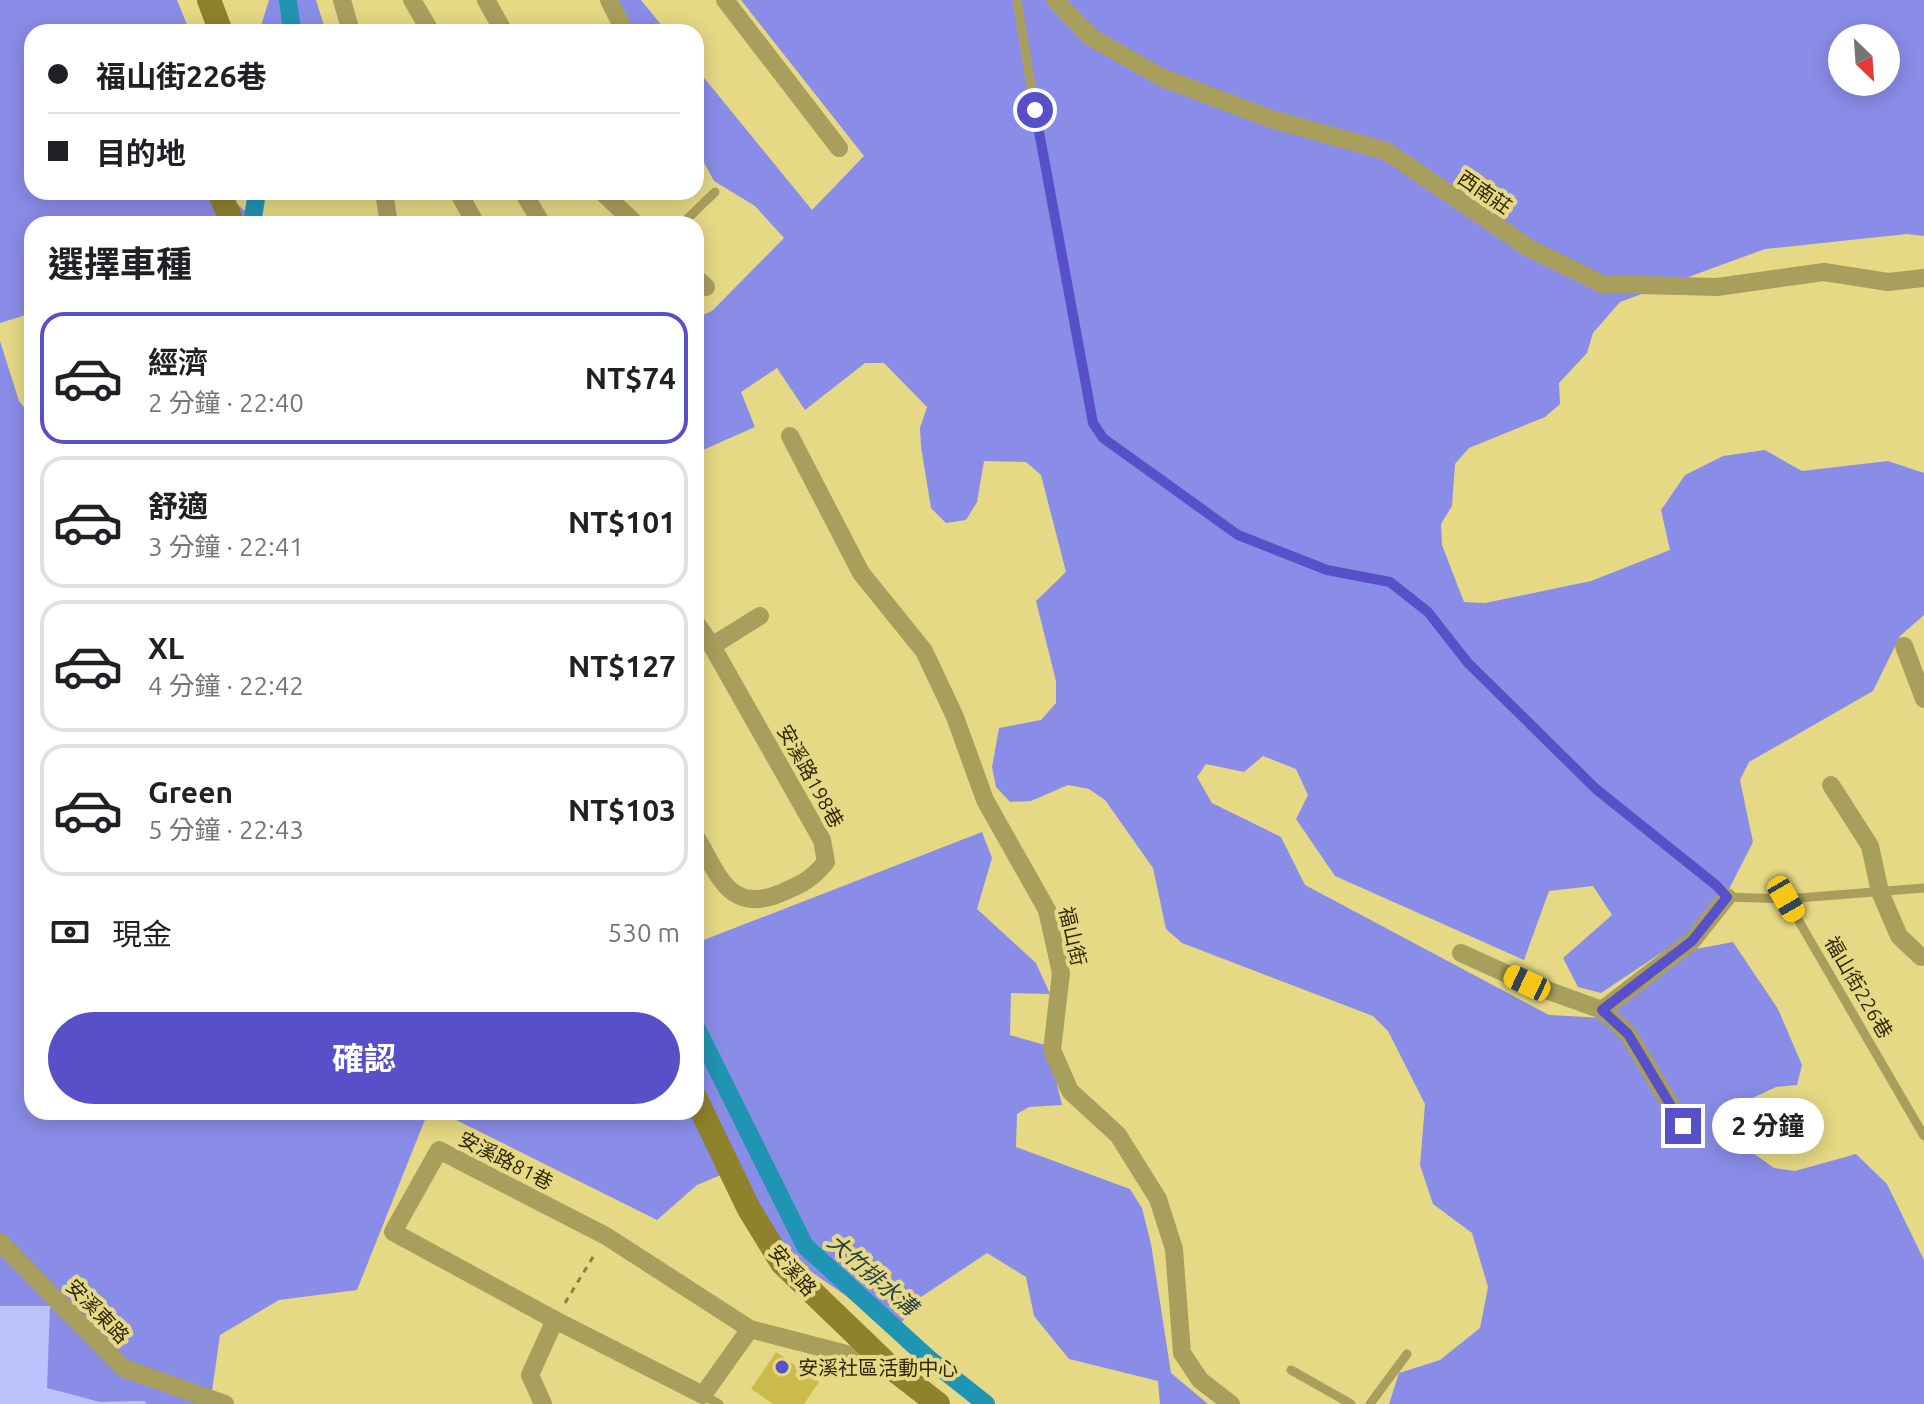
<!DOCTYPE html>
<html lang="zh-TW">
<head>
<meta charset="utf-8">
<style>
	:root { --surface:#fff; --page:#f2f2f2; --text:#202124; --muted:#757577; --line:#e0e0e0; --accent:#5750c8 }
	body { margin:0; font-family:Ubuntu,"Noto Sans TC",sans-serif; background:var(--page); color:var(--text); height:100vh; display:flex; flex-direction:column; font-size:30px; white-space:nowrap }
	* { box-sizing:border-box; margin:0 }
	p { font-size:26px; color:var(--muted) }
	.icon { flex:none; width:44px; height:44px; fill:none; stroke:currentColor; stroke-width:2; stroke-linecap:round; stroke-linejoin:round }
	.map { position:relative; flex:1; overflow:hidden }
	.drawer { position:absolute; left:24px; top:216px; width:680px; height:904px; display:flex; flex-direction:column; background:var(--surface); border-radius:24px; box-shadow:0 4px 20px #0003 }
	.drawer>* { flex:none }
	.guide { position:absolute; left:24px; top:24px; width:680px; height:176px; border-radius:24px; box-shadow:0 4px 20px #0003; display:grid; align-content:center; height:176px; padding:0 24px; background:var(--surface) }
	.needle { width:52px; rotate:155deg }
	.fabs { position:absolute; left:1828px; top:24px; display:grid; gap:16px }
	.fabs a { display:grid; place-items:center; width:72px; height:72px; border-radius:50%; background:var(--surface); box-shadow:0 4px 20px #0003; font-size:40px }
	.end { position:absolute; width:36px; height:36px; margin:-18px; border:10px solid #5750c8; background:#fff; box-shadow:0 0 0 4px #fff }
	.from { border-radius:50% }
	.bubble { position:absolute; height:56px; border-radius:28px; background:var(--surface); box-shadow:0 4px 20px #0003; font-size:26px; font-weight:700; line-height:56px; text-align:center }
	.car { position:absolute; width:24px; height:48px; margin:-24px -12px; border-radius:10px; box-shadow:0 0 6px 2px #0007; background:linear-gradient(#f5c518 24%,#345 0 40%,#f5c518 0 76%,#345 0 86%,#f5c518 0) }
	.guide b { display:flex; align-items:center; gap:28px; height:76px; font-size:30px }
	.guide b+b { border-top:2px solid var(--line) }
	.guide i { width:20px; height:20px; background:var(--text) }
	ul { padding:0; list-style:none }
	li { display:flex; align-items:center; gap:24px; height:132px; margin:0 16px 12px; padding:0 8px; border:4px solid var(--line); border-radius:24px }
	li div { flex:1 }
	li b { display:block; font-size:30px }
	li em { font-style:normal; font-weight:700 }
	li.active { border-color:var(--accent) }
	li>.icon { width:72px; height:72px; stroke-width:1.5 }
	h2 { padding:0 24px; font-size:36px; line-height:96px }
	.pay { display:flex; align-items:center; gap:20px; height:88px; padding:0 24px; font-size:30px }
	.pay p { margin-inline-start:auto }
	.primary-button { display:flex; gap:16px; margin-top:auto; padding:16px 24px }
	.primary-button a { flex:1; height:92px; border-radius:48px; background:var(--accent); color:#fff; font-size:32px; font-weight:700; line-height:92px; text-align:center }
	.map>svg:first-child { display:block }
	.green { fill:#bcc2fb }
	.forest { fill:#8a8de8; fill-rule:evenodd }
	.lines { fill:none; stroke-linecap:round; stroke-linejoin:round }
	.canal { stroke:#2095b3; stroke-width:18 }
	.building { fill:#ccbb4a }
	.path { stroke:#8b8246; stroke-width:3; stroke-dasharray:6 6; stroke-linecap:butt }
	.lane { stroke:#a99f5d; stroke-width:9 }
	.street { stroke:#a99f5d; stroke-width:18 }
	.secondary { stroke:#8f822d; stroke-width:24 }
	.route { stroke:#5750c8; stroke-width:10 }
	.poi-dot { fill:#5750c8; stroke:#e6d985; stroke-width:3 }
	.labels { text-anchor:middle; dominant-baseline:central; stroke-width:8; stroke-linejoin:round; paint-order:stroke }
	.street-label { font-size:20px; fill:#2e2904; stroke:#e6d985 }
	.poi-label { font-size:20px; fill:#2e2904; stroke:#e6d985; text-anchor:start }
	.water-label { font-size:22px; font-style:italic; fill:#263e45; stroke:#e6d985 }
</style>
</head>
<body>
<div class="map">
<svg width="1924" height="1404" viewBox="0 0 1924 1404">
	<rect width="100%" height="100%" fill="#e6d985"/>
	<path class="green" d="M0,1306H50L100,1402L146,1401V1404H0Z"/>
	<g class="forest">
		<path d="M0,0H177L190,32H32V192H239L234,201L259,224H32V313L0,323Z"/>
		<path d="M269,0H316L326,32H259Z"/>
		<path d="M613,0H641L667,32H631Z"/>
		<path d="M741,0H1924V236L1907,234L1765,249L1620,302L1593,333L1587,353L1559,383L1560,404L1545,417L1469,448L1455,464L1452,506L1441,524L1442,545L1464,602L1485,603L1591,581L1670,550L1661,510L1685,475L1723,456L1765,450L1802,471L1888,461L1924,473V615L1900,636L1873,691L1749,762L1740,780L1753,842L1725,897L1697,929L1601,993L1578,987L1563,958L1612,915L1593,886L1549,891L1524,960L1335,876L1296,819L1308,795L1296,769L1263,756L1244,772L1206,764L1197,777L1212,803L1281,837L1305,885L1549,1015L1605,1018L1696,949L1733,942L1778,1009L1802,1065L1797,1085L1776,1087L1740,1104L1731,1123L1739,1143L1774,1168L1795,1171L1856,1154L1887,1184L1924,1260V1404H1389L1399,1373L1440,1360L1480,1328L1488,1287L1472,1233L1433,1204L1420,1165L1425,1104L1388,1031L1373,1016L1182,943L1166,929L1153,868L1105,800L1089,789L1068,785L1031,801L1010,802L996,787L992,767L999,728L1041,720L1056,703V681L1036,601L1066,572L1041,475L1026,462L984,461L977,502L966,520L946,523L931,508L921,447L920,428L927,407L884,363H865L805,410L777,368L741,392L755,427L696,453V318L712,311L784,238L755,206L714,181L696,148V68L812,210L864,156ZM1842,38H1886V82H1842Z"/>
		<path d="M0,341L19,401L32,417V1112H428L357,1290L279,1300L220,1335L211,1398L208,1404H146L145,1401L100,1402L47,1388L50,1306H0Z"/>
		<path d="M982,832L992,858L977,909L1036,963L1050,994L1011,993L1010,1035L1048,1046L1062,1105L1029,1107L1017,1114L1016,1147L1130,1189L1142,1208L1151,1244L1171,1373L1208,1404H1160L1158,1381L1069,1359L1034,1316L1026,1277L987,1253L921,1297L896,1330L804,1267L762,1222L728,1172L697,1185L657,1220L440,1112H696V943Z"/>
	</g>
	<g class="lines">
		<g class="canal">
			<path d="M288,0L292,32"/>
			<path d="M252,224L257,192"/>
			<path d="M696,1027L805,1246L928,1358L986,1404"/>
		</g>
	</g>
	<path class="building" d="M776,1352L819,1382L804,1404H773L751,1389Z"/>
	<g class="lines">
		<path class="path" d="M565,1303L596,1252"/>
		<g class="lane">
			<path d="M1017,0L1035,110L1093,423L1103,438L1238,535L1327,570L1390,582L1428,612L1468,663L1596,789L1717,886L1727,897L1786,899L1924,888"/>
			<path d="M682,224L715,192"/>
			<path d="M1786,899L1924,1136"/>
			<path d="M1291,1370L1351,1404"/>
			<path d="M703,1395L719,1404"/>
			<path d="M1370,1404L1407,1354"/>
		</g>
		<g class="street">
			<path d="M342,0L351,32"/>
			<path d="M412,0L431,32"/>
			<path d="M486,0L504,32"/>
			<path d="M609,0L625,32"/>
			<path d="M725,0L839,148"/>
			<path d="M1055,0L1092,38L1163,78L1271,119L1386,151L1529,248L1602,284L1717,287L1824,272L1888,282L1924,278"/>
			<path d="M384,192L389,224"/>
			<path d="M458,192L476,224"/>
			<path d="M523,192L542,224"/>
			<path d="M602,192L636,224"/>
			<path d="M696,278L706,287"/>
			<path d="M790,436L861,573L924,651L955,717L985,800L1047,910L1061,973L1052,1050L1070,1091L1118,1135L1158,1199L1174,1249L1182,1353L1200,1380L1231,1404"/>
			<path d="M696,623L712,646L822,840L826,862C811,880 802,884 781,893C729,915 719,875 696,837"/>
			<path d="M712,646L760,616"/>
			<path d="M1904,646L1924,699"/>
			<path d="M1831,785L1870,846L1880,892L1899,936L1921,957"/>
			<path d="M1461,953L1527,983L1602,1010L1692,941L1727,897"/>
			<path d="M1602,1010L1628,1034L1683,1126"/>
			<path d="M0,1242L123,1368L225,1404"/>
			<path d="M750,1329L703,1395L555,1320L393,1232L439,1150L606,1236L750,1329L885,1364"/>
			<path d="M543,1404L530,1375L555,1320"/>
		</g>
		<g class="secondary">
			<path d="M209,0L221,32"/>
			<path d="M219,192L233,224"/>
			<path d="M696,1099L749,1209L782,1263L888,1365L938,1404"/>
		</g>
	</g>
	<g class="lines">
		<path class="route" d="M1035,110L1093,423L1103,438L1238,535L1327,570L1390,582L1428,612L1468,663L1596,789L1717,886L1727,897L1692,941L1602,1010L1628,1034L1683,1126"/>
	</g>
	<circle class="poi-dot" cx="782" cy="1367" r="8"/>
	<g class="labels">
		<g class="street-label">
			<text transform="translate(1485 192) rotate(34)">西南莊</text>
			<text transform="translate(811 776) rotate(61)">安溪路198巷</text>
			<text transform="translate(1073 936) rotate(77)">福山街</text>
			<text transform="translate(1859 987) rotate(60)">福山街226巷</text>
			<text transform="translate(506 1160) rotate(27)">安溪路81巷</text>
			<text transform="translate(793 1270) rotate(49)">安溪路</text>
			<text transform="translate(98 1311) rotate(46)">安溪東路</text>
		</g>
		<g class="poi-label">
			<text x="798" y="1367">安溪社區活動中心</text>
		</g>
		<g class="water-label">
			<text transform="translate(873 1274) rotate(41)">大竹排水溝</text>
		</g>
	</g>
</svg>
<div class="fabs">
<a><svg class="needle" viewBox="-14 -14 28 28"><path d="M0-13l5 13h-10z" fill="#e53935"/><path d="M0 13l5-13h-10z" fill="#757577"/></svg></a>
</div>
<i class="end from" style="left:1035px;top:110px"></i>
<i class="end" style="left:1683px;top:1126px"></i>
<div class="bubble" style="left:1712px;top:1098px;width:112px">2 分鐘</div>
<i class="car" style="left:1786px;top:899px;rotate:150deg"></i>
<i class="car" style="left:1527px;top:983px;rotate:295deg"></i>
<div class="guide">
<b><i class="from"></i>福山街226巷</b>
<b><i></i>目的地</b>
</div>
<section class="drawer">
<h2>選擇車種</h2>
<ul>
<li class="active"><svg class="icon" aria-label="car" viewBox="0 0 24 24"><path d="M5 17H2v-5l4-1 3-4h7l3 4 3 1v5h-3M9 17h6M6 11h13"/><circle cx="7" cy="17" r="2"/><circle cx="17" cy="17" r="2"/></svg><div><b>經濟</b><p>2 分鐘 · 22:40</p></div><em>NT$74</em></li>
<li><svg class="icon" aria-label="car" viewBox="0 0 24 24"><path d="M5 17H2v-5l4-1 3-4h7l3 4 3 1v5h-3M9 17h6M6 11h13"/><circle cx="7" cy="17" r="2"/><circle cx="17" cy="17" r="2"/></svg><div><b>舒適</b><p>3 分鐘 · 22:41</p></div><em>NT$101</em></li>
<li><svg class="icon" aria-label="car" viewBox="0 0 24 24"><path d="M5 17H2v-5l4-1 3-4h7l3 4 3 1v5h-3M9 17h6M6 11h13"/><circle cx="7" cy="17" r="2"/><circle cx="17" cy="17" r="2"/></svg><div><b>XL</b><p>4 分鐘 · 22:42</p></div><em>NT$127</em></li>
<li><svg class="icon" aria-label="car" viewBox="0 0 24 24"><path d="M5 17H2v-5l4-1 3-4h7l3 4 3 1v5h-3M9 17h6M6 11h13"/><circle cx="7" cy="17" r="2"/><circle cx="17" cy="17" r="2"/></svg><div><b>Green</b><p>5 分鐘 · 22:43</p></div><em>NT$103</em></li>
</ul>
<div class="pay"><svg class="icon" aria-label="cash" viewBox="0 0 24 24"><path d="M3 7h18v10H3z"/><circle cx="12" cy="12" r="2"/></svg>現金<p>530 m</p></div>
<div class="primary-button"><a>確認</a></div>
</section>
</div>
</body>
</html>
